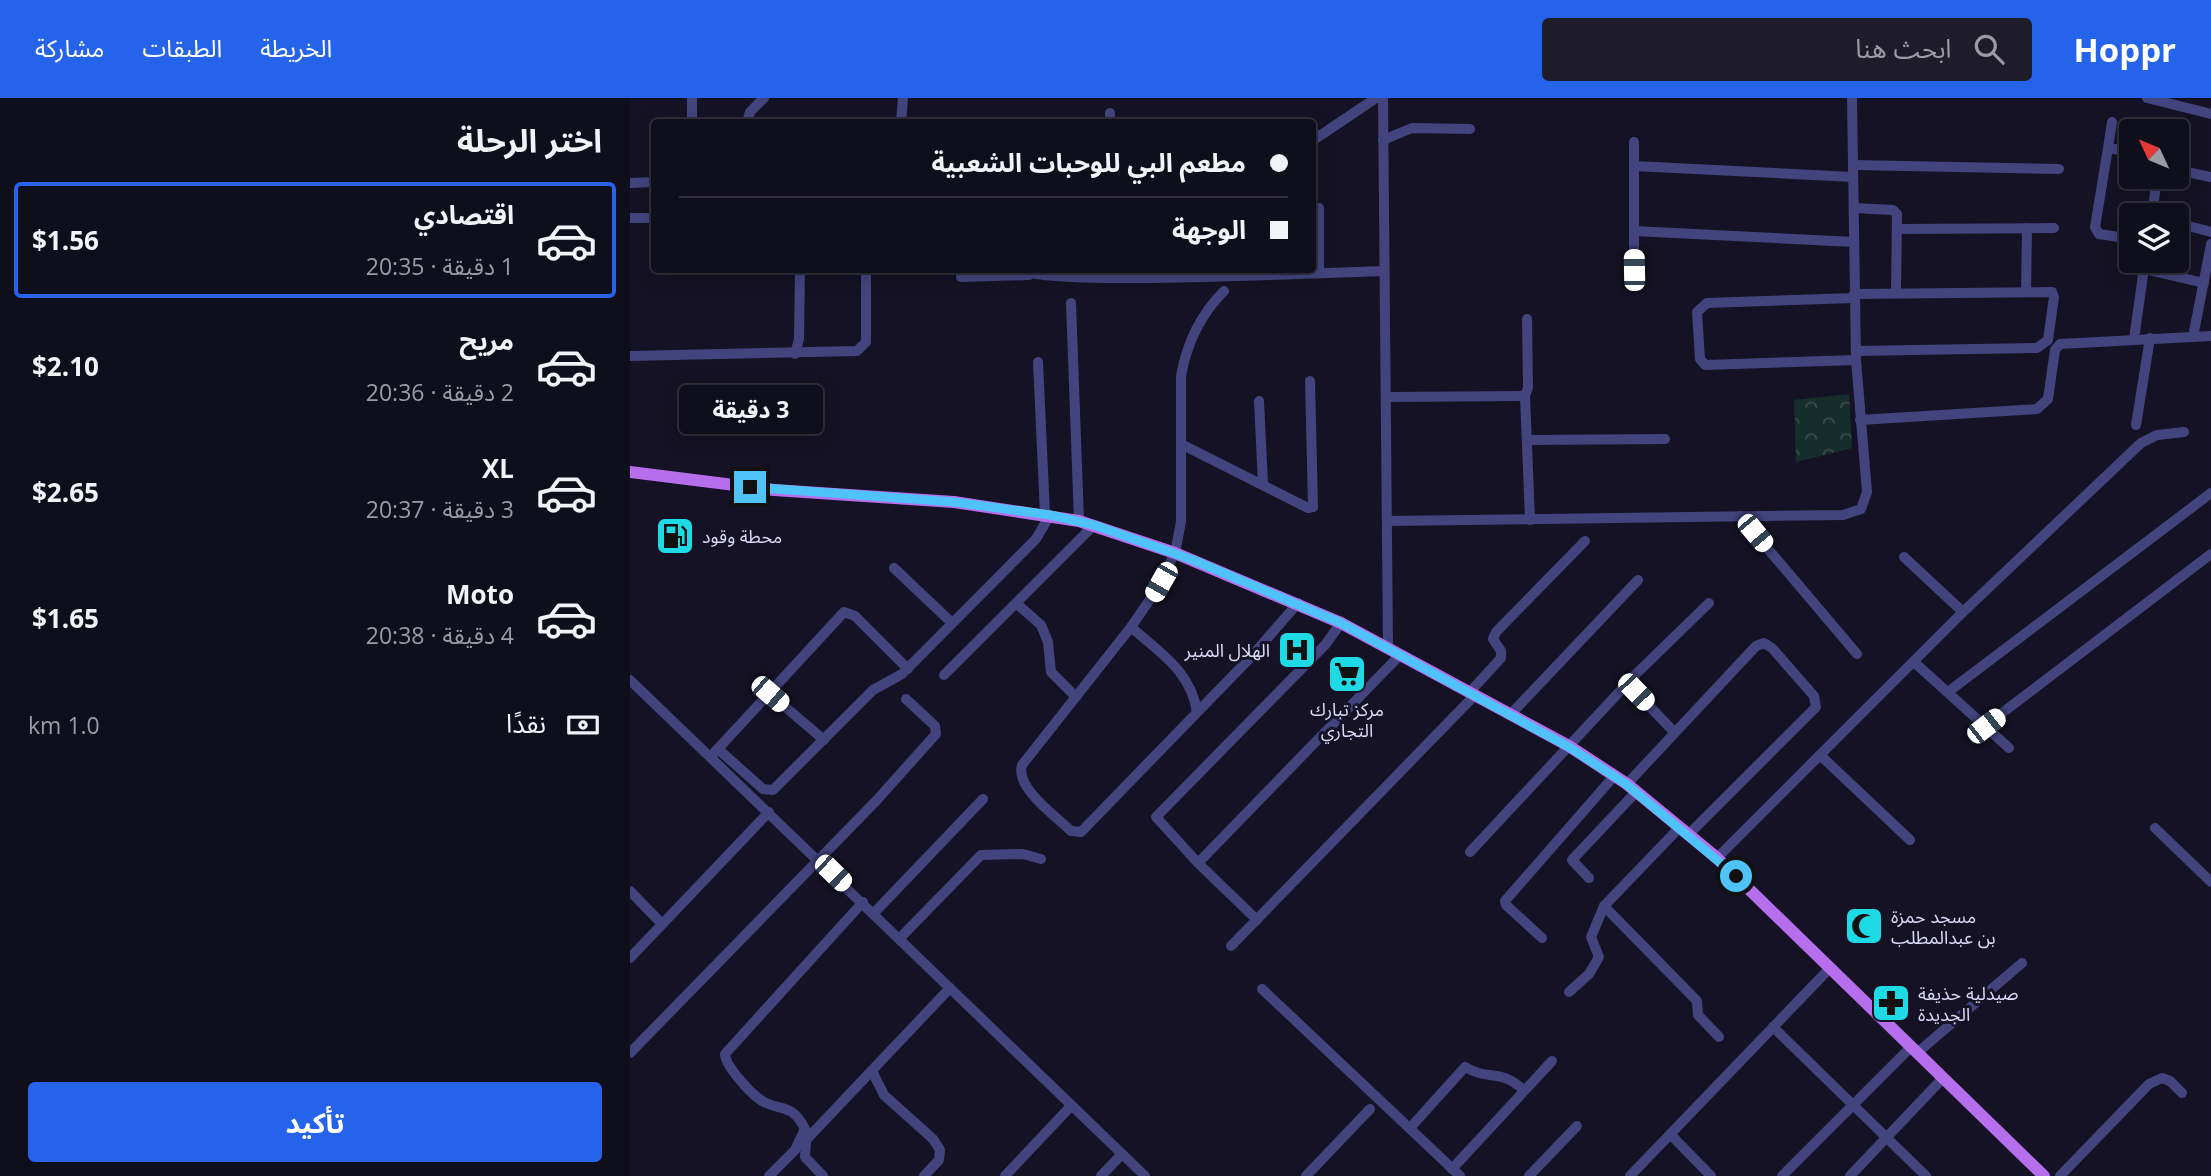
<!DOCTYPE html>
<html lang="ar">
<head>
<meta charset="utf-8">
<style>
	:root { --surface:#0f0e1b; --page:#1d1c28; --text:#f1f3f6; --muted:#9b9ca3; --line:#2f2e3a; --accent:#2563eb }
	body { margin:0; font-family:"Open Sans","Noto Sans Arabic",sans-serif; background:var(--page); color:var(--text); direction:rtl; height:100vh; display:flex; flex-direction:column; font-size:26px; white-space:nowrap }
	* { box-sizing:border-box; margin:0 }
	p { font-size:23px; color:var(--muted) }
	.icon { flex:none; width:38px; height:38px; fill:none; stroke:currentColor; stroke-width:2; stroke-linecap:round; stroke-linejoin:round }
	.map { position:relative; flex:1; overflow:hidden; direction:ltr }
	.side { display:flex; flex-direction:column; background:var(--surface); width:630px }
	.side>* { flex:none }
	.hud { position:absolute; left:21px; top:21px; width:665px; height:154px; border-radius:7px; box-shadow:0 4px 18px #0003,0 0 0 2px var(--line); direction:rtl; display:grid; align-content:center; height:154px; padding:0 28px; background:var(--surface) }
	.needle { width:46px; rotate:314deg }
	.tools { position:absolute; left:1489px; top:21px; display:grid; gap:14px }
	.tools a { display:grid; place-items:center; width:70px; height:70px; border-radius:7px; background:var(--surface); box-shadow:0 4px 18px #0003,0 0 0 2px var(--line); font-size:35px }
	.end { position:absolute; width:32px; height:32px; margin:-16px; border:9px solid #4fc3f7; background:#111; box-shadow:0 0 0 4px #111 }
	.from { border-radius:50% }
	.bubble { position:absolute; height:49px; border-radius:7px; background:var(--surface); box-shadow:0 4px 18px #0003,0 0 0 2px var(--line); font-size:23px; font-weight:700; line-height:49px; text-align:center; direction:rtl }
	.car { position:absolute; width:21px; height:42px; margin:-21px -10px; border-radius:9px; box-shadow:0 0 5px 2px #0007; background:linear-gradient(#fff 24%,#345 0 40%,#fff 0 76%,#345 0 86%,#fff 0) }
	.hud b { display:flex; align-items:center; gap:24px; height:66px; font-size:26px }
	.hud b+b { border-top:2px solid var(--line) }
	.hud i { width:18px; height:18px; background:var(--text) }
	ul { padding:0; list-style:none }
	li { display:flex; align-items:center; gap:21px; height:116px; margin:0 14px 10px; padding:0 14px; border:4px solid transparent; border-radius:7px }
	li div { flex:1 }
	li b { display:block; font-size:26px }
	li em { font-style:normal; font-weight:700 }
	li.selected { border-color:var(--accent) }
	li>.icon { width:63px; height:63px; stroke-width:1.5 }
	h2 { padding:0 28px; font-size:32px; line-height:84px }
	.pay { display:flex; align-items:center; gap:18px; height:77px; padding:0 28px; font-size:26px }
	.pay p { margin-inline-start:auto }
	.cta { display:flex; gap:14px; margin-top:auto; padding:14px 28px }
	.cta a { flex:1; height:80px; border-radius:7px; background:var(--accent); color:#fff; font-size:28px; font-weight:700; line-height:80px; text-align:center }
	header { display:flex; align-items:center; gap:42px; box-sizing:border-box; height:98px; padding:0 35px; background:var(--accent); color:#fff }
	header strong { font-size:33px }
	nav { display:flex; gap:38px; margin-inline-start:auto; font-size:24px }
	.search { width:490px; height:63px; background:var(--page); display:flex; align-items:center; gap:18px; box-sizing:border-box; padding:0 24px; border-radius:7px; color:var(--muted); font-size:26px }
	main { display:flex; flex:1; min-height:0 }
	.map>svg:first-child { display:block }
	.forest { fill:url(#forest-crowns) }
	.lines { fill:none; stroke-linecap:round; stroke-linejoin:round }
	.minor { stroke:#43447e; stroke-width:10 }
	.major { stroke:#b76eed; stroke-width:12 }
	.route { stroke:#4fc3f7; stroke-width:9 }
	.labels { text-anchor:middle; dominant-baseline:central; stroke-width:6; stroke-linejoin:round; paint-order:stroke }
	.poi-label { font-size:18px; fill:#dcdafa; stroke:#141224; text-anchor:start }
</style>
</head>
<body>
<header>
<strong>Hoppr</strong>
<div class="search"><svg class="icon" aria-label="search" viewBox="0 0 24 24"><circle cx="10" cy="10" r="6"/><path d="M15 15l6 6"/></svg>ابحث هنا</div>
<nav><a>الخريطة</a><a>الطبقات</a><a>مشاركة</a></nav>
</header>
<main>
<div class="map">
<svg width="1581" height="1078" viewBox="0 0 1581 1078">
	<defs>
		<pattern id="forest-crowns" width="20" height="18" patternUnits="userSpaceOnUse" patternTransform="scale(1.75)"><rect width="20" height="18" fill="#162e2b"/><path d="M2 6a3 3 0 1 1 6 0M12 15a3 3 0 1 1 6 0" fill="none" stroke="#374c4b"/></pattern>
	</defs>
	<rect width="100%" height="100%" fill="#141224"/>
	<path class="forest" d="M1219,296L1222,350L1166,364L1164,302Z"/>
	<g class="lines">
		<g class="minor">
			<path d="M62,0V24"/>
			<path d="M753,0L758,550"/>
			<path d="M1517,0L1581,16"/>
			<path d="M480,15V24"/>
			<path d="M117,24L120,14L134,0"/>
			<path d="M271,24L273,0"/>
			<path d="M753,42L782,30L840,31"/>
			<path d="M682,43L746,0"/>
			<path d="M1004,44V171"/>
			<path d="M1478,50L1482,24"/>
			<path d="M1502,54L1478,50L1465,129L1469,136L1502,141"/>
			<path d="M1223,67L1429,71"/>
			<path d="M1004,68L1223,79"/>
			<path d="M1547,72L1581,79"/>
			<path d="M0,85L24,84"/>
			<path d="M689,110V175"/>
			<path d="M1224,110L1263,112L1267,116L1266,195"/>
			<path d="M1522,117L1527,79"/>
			<path d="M0,120H24"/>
			<path d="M1547,125L1581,134"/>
			<path d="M1267,131L1424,130"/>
			<path d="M1004,133L1224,144"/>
			<path d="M1514,171L1574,185"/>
			<path d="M393,172C412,189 708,174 754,173"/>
			<path d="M331,179L399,177"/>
			<path d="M594,193C570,217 557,244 551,278V424L545,455L523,497L501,529L392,667C385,690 426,718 441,733L451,734L620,560L668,505"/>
			<path d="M1396,194L1397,130"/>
			<path d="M1224,196L1422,194L1424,199L1418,242L1407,250L1226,253"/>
			<path d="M1224,200L1077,205L1067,214L1070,261L1075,267L1226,262"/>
			<path d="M441,205L449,423"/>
			<path d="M897,221L898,290L895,298L900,422"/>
			<path d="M1563,239L1581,146"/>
			<path d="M1504,241L1515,163"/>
			<path d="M165,256L169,241L170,172"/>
			<path d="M0,258L227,253L236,244V172"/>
			<path d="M408,264L415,416"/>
			<path d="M757,299L895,298"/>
			<path d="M629,303L633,386"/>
			<path d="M1230,322L1407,311L1418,301L1425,252L1430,246L1581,238"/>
			<path d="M1506,327L1520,240"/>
			<path d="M897,342L1035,341"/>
			<path d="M551,346L678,410L683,409L680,283"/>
			<path d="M1110,418L1227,556"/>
			<path d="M757,423L1213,417L1231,411L1237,394L1226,262L1222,0"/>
			<path d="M1274,459L1333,514"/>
			<path d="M264,470L322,525"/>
			<path d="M387,506L411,527L418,544L421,574L446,599"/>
			<path d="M501,529C530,555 561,573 567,614"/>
			<path d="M1284,564L1379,650"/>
			<path d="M314,577L464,427"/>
			<path d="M0,582L515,1078"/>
			<path d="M1006,594L1044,634"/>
			<path d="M1318,594L1581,395"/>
			<path d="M839,595L871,560V553L863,541L866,534L955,443"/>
			<path d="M140,596L194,642"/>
			<path d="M880,617L1008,482"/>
			<path d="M1355,628L1581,456"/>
			<path d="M88,651L133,691L143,692L243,592L272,576L406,441L420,417"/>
			<path d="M84,655L214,514L225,518L278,571"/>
			<path d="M1190,657L1280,742"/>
			<path d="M997,686L1126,548L1134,545L1142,550L1184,598L1186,609L1059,736"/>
			<path d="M1525,730L1581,784"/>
			<path d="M840,754L1006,576L1079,505"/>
			<path d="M1087,760L1333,514L1511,345L1527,337L1554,334"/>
			<path d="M568,765L770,557"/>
			<path d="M959,780L942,762L1006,694"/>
			<path d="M0,793L32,826"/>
			<path d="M974,808L1067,903L1068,917L1089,939"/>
			<path d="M244,815L353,701"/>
			<path d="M627,822L568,765L526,719L695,547L711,525"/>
			<path d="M270,840L351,757L393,756L411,761"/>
			<path d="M912,840L876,807L875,803L985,677"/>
			<path d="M601,848L844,598"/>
			<path d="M0,860L139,714"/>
			<path d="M632,891L830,1078"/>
			<path d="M939,894L959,876L969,859L961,839L974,808L1050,729"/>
			<path d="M1143,929L1296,1078"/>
			<path d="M0,955L246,703L306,636L305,628L276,601"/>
			<path d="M1287,955L1392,865"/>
			<path d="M242,973L254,997L303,1041L310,1052L309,1062L294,1078"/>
			<path d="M780,1030L835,969C861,984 867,969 894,992"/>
			<path d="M1040,1036L1081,1078"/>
			<path d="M822,1071L922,963"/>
			<path d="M139,1078L165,1052L175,1031C163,1007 154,1013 136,1005C124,1000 95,968 95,956L233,804"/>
			<path d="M193,1078L175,1059L176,1042L320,890"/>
			<path d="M375,1078L441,1008"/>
			<path d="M471,1078L492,1056"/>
			<path d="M676,1078L740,1011"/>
			<path d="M899,1078L947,1028"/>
			<path d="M1000,1078L1200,870"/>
			<path d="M1152,1078L1281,949"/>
			<path d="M1220,1078L1313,980"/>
			<path d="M1430,1078L1519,986L1532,980L1540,983L1552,995"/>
		</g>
		<path class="major" d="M0,374L144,392L324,404L449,423L545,455L711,525L939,648L997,686L1087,760L1414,1078"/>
	</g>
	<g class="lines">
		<path class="route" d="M120,389L324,404L420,417L464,427L563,462L711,525L939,649L996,686L1106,778"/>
	</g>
	<defs>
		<symbol id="fuel-square" viewBox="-11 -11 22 22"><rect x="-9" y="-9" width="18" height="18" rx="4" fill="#1ddae4" stroke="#141224"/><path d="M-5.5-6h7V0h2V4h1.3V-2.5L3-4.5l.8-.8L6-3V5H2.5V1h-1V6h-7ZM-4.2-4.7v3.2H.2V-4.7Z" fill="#111"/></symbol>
		<symbol id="hospital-square" viewBox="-11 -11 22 22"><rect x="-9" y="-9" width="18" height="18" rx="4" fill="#1ddae4" stroke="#141224"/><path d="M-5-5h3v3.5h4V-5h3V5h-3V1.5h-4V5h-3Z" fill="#111"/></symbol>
		<symbol id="supermarket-square" viewBox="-11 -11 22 22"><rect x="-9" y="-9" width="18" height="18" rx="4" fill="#1ddae4" stroke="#141224"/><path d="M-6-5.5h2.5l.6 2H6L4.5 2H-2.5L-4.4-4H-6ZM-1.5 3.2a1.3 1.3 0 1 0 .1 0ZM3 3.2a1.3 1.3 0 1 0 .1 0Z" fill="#111"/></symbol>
		<symbol id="mosque-square" viewBox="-11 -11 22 22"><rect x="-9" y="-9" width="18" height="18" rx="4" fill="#1ddae4" stroke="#141224"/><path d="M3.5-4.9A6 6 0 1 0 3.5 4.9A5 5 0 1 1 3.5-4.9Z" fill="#111"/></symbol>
		<symbol id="pharmacy-square" viewBox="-11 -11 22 22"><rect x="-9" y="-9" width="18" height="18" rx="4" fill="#1ddae4" stroke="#141224"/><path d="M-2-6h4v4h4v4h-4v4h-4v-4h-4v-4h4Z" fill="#111"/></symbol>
	</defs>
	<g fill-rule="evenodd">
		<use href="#fuel-square" x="23" y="416" width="44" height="44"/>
		<use href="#hospital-square" x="645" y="530" width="44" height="44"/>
		<use href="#supermarket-square" x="695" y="554" width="44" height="44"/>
		<use href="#mosque-square" x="1212" y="806" width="44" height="44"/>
		<use href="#pharmacy-square" x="1239" y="883" width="44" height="44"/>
	</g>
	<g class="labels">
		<g class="poi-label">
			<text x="72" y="438">محطة وقود</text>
			<text x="640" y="552" text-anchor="end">الهلال المنير</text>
			<text x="717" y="611" text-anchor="middle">مركز تبارك<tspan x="717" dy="21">التجاري</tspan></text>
			<text x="1261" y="818">مسجد حمزة<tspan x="1261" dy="21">بن عبدالمطلب</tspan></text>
			<text x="1288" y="895">صيدلية حذيفة<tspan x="1288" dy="21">الجديدة</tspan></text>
		</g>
	</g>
</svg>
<div class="tools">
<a><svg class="needle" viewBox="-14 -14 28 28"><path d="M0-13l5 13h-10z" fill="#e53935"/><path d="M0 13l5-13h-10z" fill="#9b9ca3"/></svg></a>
<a><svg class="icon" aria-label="layers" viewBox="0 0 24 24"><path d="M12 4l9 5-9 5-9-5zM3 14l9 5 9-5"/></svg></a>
</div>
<i class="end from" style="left:1106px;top:778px"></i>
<i class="end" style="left:120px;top:389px"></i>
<div class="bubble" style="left:49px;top:287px;width:144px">3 دقيقة</div>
<i class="car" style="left:1004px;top:172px;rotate:359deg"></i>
<i class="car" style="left:1125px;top:435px;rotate:140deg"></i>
<i class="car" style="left:531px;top:484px;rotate:210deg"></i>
<i class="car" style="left:1006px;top:594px;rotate:136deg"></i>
<i class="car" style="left:140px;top:596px;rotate:131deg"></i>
<i class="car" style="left:1356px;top:628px;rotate:52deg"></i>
<i class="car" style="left:203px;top:775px;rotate:134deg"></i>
<div class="hud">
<b><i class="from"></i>مطعم البي للوحبات الشعبية</b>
<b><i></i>الوجهة</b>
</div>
</div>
<section class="side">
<h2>اختر الرحلة</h2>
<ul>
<li class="selected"><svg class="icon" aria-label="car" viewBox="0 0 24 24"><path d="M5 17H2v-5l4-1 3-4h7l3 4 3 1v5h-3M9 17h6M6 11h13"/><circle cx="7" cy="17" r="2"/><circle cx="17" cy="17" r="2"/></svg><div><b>اقتصادي</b><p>1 دقيقة · 20:35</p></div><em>$1.56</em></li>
<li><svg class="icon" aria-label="car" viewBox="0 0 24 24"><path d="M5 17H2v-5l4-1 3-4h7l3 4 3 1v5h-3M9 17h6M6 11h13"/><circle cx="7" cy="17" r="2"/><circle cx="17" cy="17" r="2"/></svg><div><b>مريح</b><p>2 دقيقة · 20:36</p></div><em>$2.10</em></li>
<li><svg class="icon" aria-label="car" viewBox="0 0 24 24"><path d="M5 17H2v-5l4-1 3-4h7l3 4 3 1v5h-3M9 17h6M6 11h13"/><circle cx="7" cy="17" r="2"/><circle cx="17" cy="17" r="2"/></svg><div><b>XL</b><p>3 دقيقة · 20:37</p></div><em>$2.65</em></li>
<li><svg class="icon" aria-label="car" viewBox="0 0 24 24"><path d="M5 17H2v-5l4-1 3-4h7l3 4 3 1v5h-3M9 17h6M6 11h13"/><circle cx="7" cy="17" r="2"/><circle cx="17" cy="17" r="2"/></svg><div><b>Moto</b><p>4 دقيقة · 20:38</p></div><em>$1.65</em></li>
</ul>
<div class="pay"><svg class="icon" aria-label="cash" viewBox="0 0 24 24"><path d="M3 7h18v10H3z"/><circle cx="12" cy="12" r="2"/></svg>نقدًا<p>1.0 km</p></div>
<div class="cta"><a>تأكيد</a></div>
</section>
</main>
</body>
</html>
